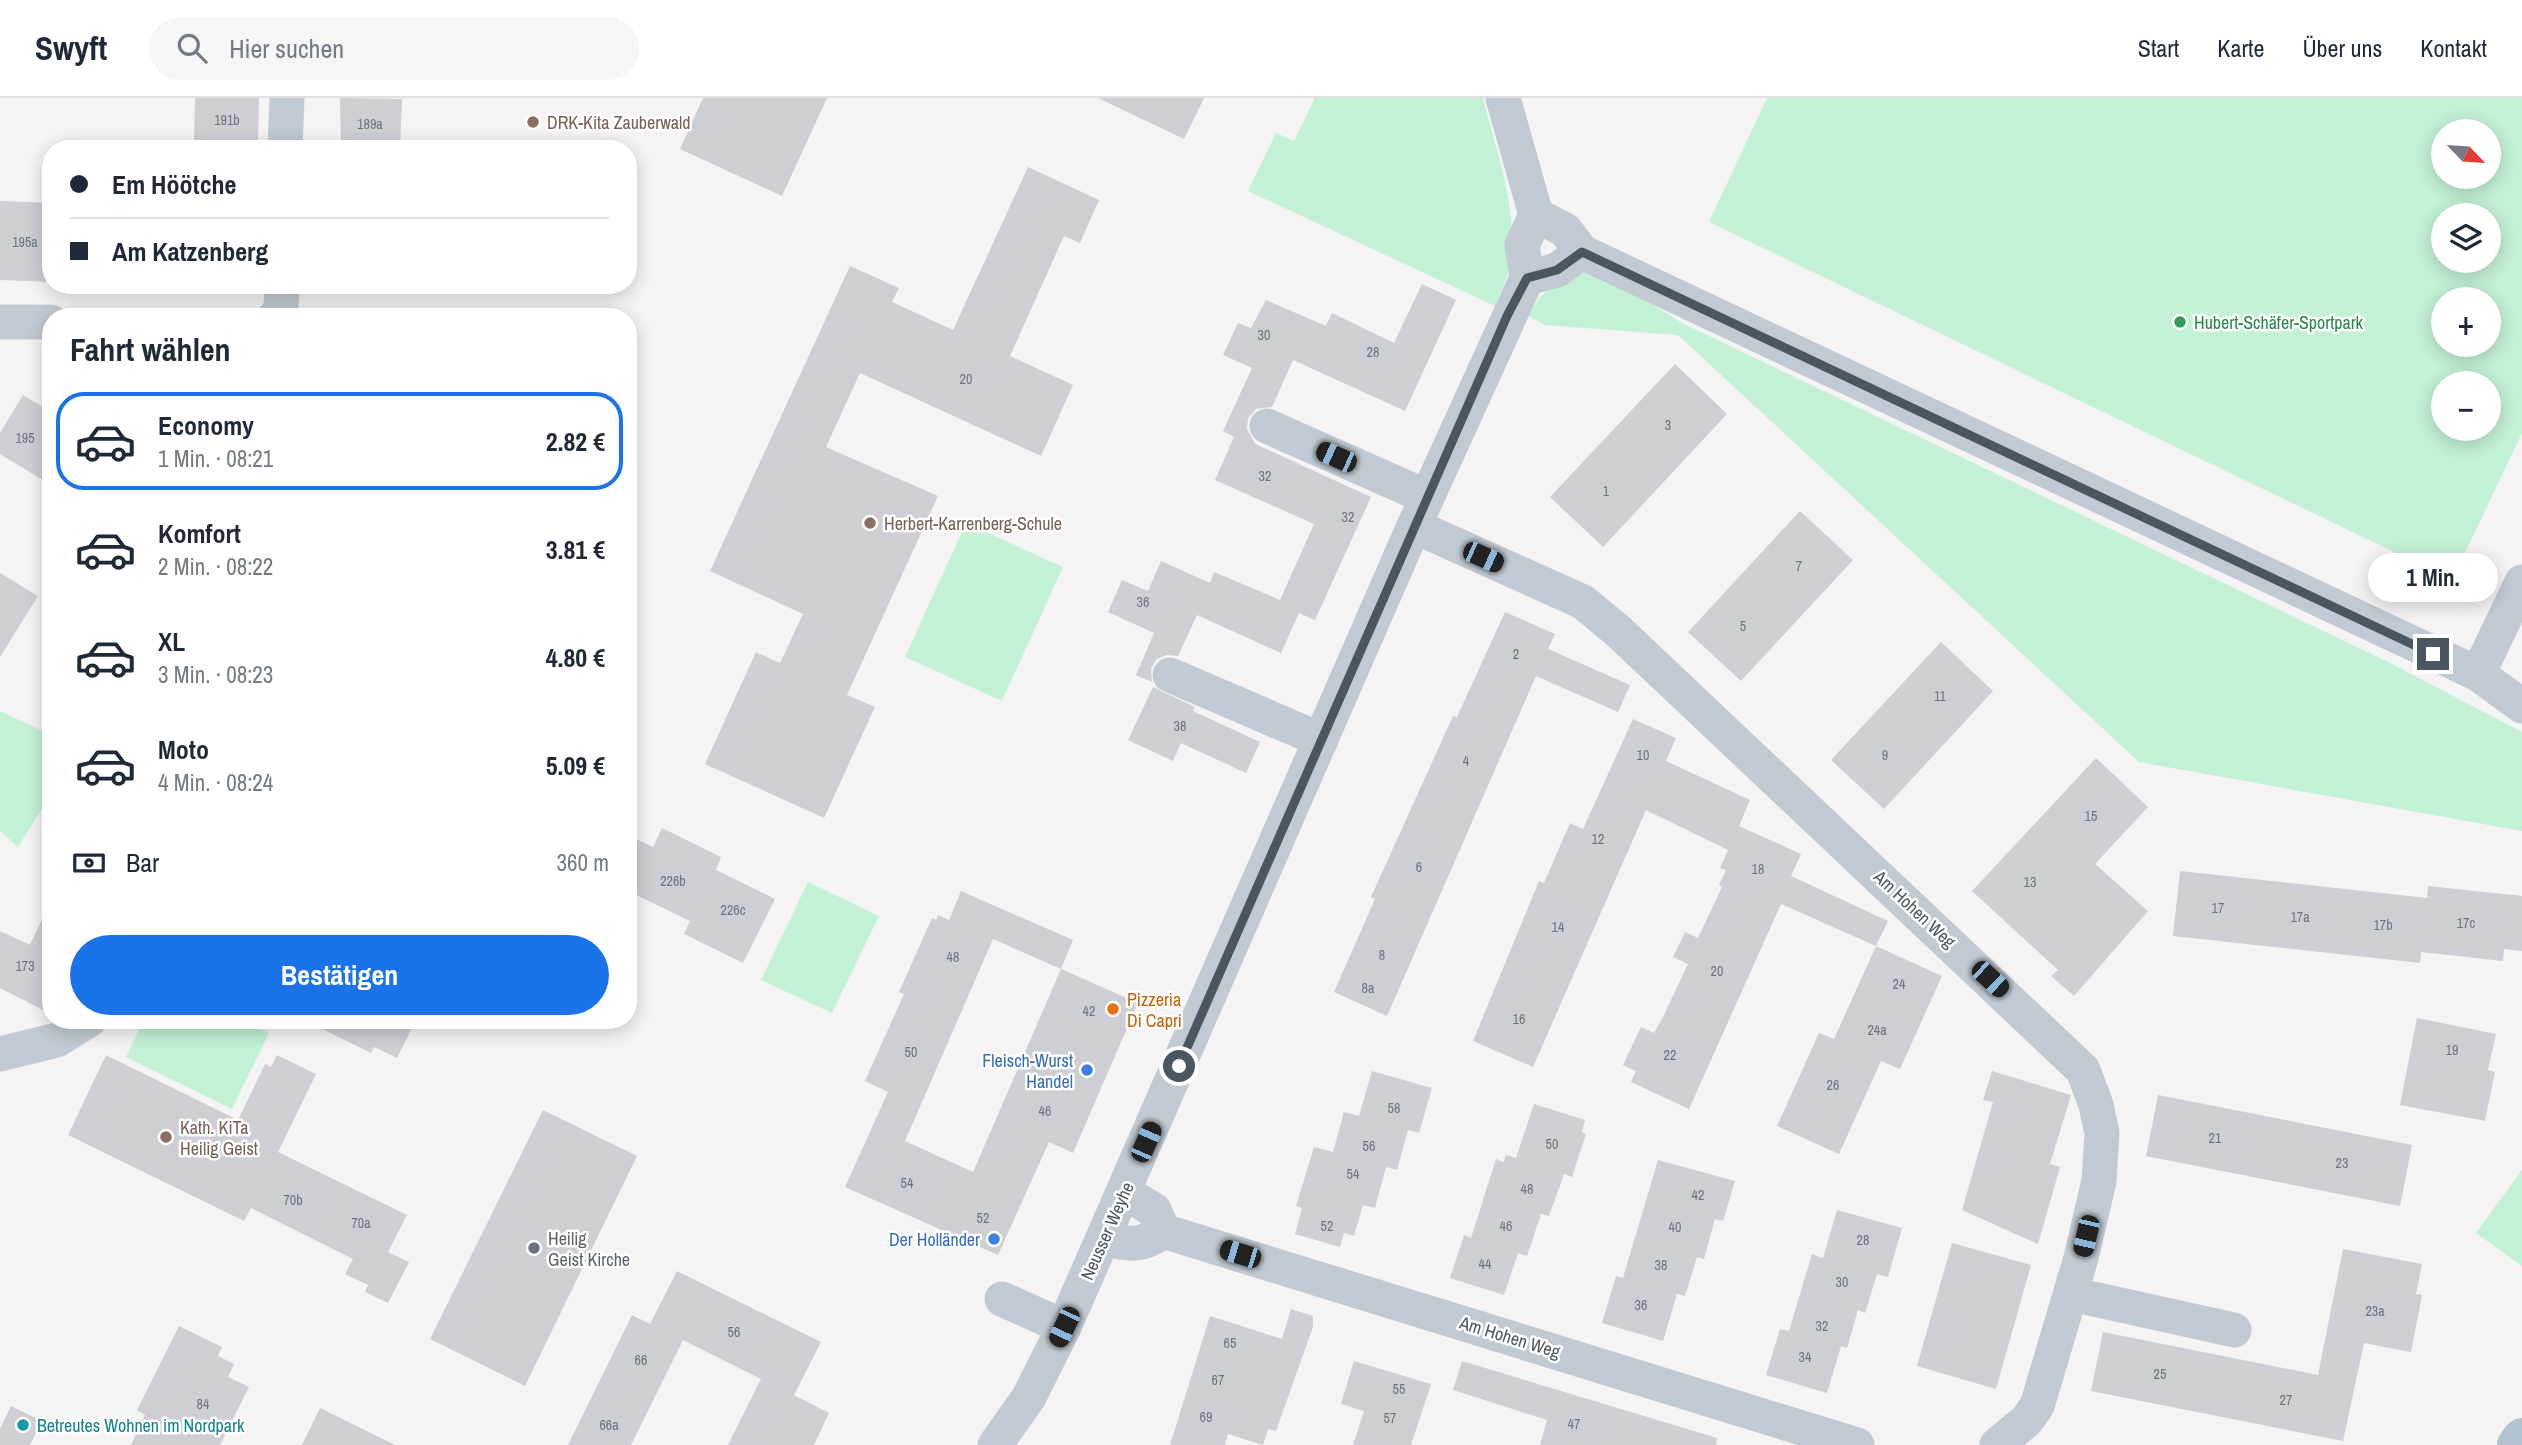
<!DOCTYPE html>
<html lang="de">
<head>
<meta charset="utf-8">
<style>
	:root { --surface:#fff; --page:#f6f6f7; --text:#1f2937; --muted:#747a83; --line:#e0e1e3; --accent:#1a73e8 }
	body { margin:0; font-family:"Archivo Narrow",sans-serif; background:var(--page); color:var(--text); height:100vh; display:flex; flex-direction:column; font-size:26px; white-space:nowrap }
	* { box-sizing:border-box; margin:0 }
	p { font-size:23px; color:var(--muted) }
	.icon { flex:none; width:38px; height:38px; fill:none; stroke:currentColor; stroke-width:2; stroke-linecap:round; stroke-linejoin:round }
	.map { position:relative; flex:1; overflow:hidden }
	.side { position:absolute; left:42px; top:210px; width:595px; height:721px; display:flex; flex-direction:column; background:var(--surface); border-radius:28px; box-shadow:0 4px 18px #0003 }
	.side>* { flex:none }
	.hud { position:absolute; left:42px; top:42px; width:595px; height:154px; border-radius:28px; box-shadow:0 4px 18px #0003; display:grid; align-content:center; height:154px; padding:0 28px; background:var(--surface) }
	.needle { width:46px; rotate:115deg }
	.fabs { position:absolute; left:2431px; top:21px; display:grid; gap:14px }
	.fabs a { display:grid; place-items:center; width:70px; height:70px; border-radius:50%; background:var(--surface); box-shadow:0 4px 18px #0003; font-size:35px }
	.end { position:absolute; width:32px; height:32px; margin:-16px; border:9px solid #4a5661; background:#fff; box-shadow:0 0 0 4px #fff }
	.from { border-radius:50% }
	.bubble { position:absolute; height:49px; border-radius:24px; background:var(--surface); box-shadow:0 4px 18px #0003; font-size:23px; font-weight:700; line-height:49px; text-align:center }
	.car { position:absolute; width:21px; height:42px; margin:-21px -10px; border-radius:9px; box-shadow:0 0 5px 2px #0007; background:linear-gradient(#222 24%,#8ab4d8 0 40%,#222 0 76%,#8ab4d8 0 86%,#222 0) }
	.hud b { display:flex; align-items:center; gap:24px; height:66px; font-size:26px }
	.hud b+b { border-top:2px solid var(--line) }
	.hud i { width:18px; height:18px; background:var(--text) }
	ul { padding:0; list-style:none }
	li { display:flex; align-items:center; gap:21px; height:98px; margin:0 14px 10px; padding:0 14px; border:4px solid transparent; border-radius:28px }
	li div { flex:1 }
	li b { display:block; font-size:26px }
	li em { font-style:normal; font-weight:700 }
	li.active { border-color:var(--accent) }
	li>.icon { width:63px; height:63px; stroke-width:1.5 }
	h2 { padding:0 28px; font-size:32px; line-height:84px }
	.pay { display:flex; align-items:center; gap:18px; height:77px; padding:0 28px; font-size:26px }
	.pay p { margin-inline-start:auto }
	.button { display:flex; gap:14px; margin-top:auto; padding:14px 28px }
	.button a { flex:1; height:80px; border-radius:42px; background:var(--accent); color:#fff; font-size:28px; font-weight:700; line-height:80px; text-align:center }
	header { display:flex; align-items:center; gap:42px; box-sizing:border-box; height:98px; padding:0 35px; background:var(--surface); border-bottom:2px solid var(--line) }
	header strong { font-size:33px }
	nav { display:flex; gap:38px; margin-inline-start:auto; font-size:24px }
	.search { width:490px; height:63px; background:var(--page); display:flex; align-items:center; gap:18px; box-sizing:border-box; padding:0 24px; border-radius:38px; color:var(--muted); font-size:26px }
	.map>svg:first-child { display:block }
	.green { fill:#c3f1d5; fill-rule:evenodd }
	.building { fill:#cdcfd5; fill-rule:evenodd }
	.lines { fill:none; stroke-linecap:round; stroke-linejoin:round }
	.minor { stroke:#c1cad2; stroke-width:35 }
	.major { stroke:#b3c2d1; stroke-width:38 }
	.route { stroke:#4a5661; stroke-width:9 }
	.education-dot { fill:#8d6e63; stroke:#fff; stroke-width:2.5 }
	.leisure-dot { fill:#2e9e5b; stroke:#fff; stroke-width:2.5 }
	.food-dot { fill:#e8710a; stroke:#fff; stroke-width:2.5 }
	.shop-dot { fill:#3f7fe0; stroke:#fff; stroke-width:2.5 }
	.worship-dot { fill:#6b7280; stroke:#fff; stroke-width:2.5 }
	.culture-dot { fill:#0f9aa8; stroke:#fff; stroke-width:2.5 }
	.labels { text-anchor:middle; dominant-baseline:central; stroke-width:5; stroke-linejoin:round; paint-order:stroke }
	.number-label { font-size:14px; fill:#6b747e }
	.education-label { font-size:18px; fill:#785e54; stroke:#fff; text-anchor:start }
	.leisure-label { font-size:18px; fill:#27864d; stroke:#fff; text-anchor:start }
	.street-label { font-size:18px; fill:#4a5661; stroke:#fff }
	.food-label { font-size:18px; fill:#c56008; stroke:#fff; text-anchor:start }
	.shop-label { font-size:18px; fill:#366cbe; stroke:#fff; text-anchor:end }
	.worship-label { font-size:18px; fill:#5b616d; stroke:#fff; text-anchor:start }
	.culture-label { font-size:18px; fill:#0d838f; stroke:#fff; text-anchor:start }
</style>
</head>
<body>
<header>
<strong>Swyft</strong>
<div class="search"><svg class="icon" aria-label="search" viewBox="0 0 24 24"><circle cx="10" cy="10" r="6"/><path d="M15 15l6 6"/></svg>Hier suchen</div>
<nav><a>Start</a><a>Karte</a><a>Über uns</a><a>Kontakt</a></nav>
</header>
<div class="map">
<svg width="2522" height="1347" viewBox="0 0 2522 1347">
	<rect width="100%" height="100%" fill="#f5f3f3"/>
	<g class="green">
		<path d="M1315,0H1483C1496,55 1523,120 1507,178C1504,188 1499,198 1495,208L1248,93L1276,35L1294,43Z"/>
		<path d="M1767,0H2522V335L2452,482L1709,124ZM2488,33V79H2443V33ZM2443,117H2488V163H2443ZM2443,201H2488V247H2443ZM2488,285V331H2443V285Z"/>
		<path d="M1584,175L1611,181L1682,225L2386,563L2522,634V733L2139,664L1678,237L1545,227L1529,218C1539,193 1558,182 1584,175Z"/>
		<path d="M966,425L1063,469L1002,603L905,559Z"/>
		<path d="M0,613L51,637V696L18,749L0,733Z"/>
		<path d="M808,784L879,818L832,915L761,882Z"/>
		<path d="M144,922H243L269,935L232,1011L126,959Z"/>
		<path d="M2522,1072V1168L2476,1135Z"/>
	</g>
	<g class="building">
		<path d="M195,0H259L258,45L194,44Z"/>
		<path d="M340,0L402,1L400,51H341Z"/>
		<path d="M703,0H827L782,98L680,51Z"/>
		<path d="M1098,0H1204L1184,41Z"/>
		<path d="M1028,69L1099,102L1080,145L1064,138L1010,258L1073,287L1041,358L860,275L826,349L938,398L847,597L875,609L824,720L705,666L756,554L780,565L803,516L710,473L850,168L899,190L892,204L953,232Z"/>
		<path d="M0,103L51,105V184L0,182Z"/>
		<path d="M1422,186L1456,202L1405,313L1293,262L1272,309L1256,311L1248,320L1247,331L1255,346L1371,399L1315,522L1299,515L1281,555L1197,517L1178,558L1167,557L1157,561L1151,570L1152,584L1136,577L1154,535L1108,514L1122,482L1148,493L1161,463L1210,485L1214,474L1280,502L1314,426L1215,382L1234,339L1223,333L1252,270L1223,257L1238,225L1251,230L1266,202L1326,228L1332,215L1394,245Z"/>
		<path d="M1675,266L1727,316L1603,449L1550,399Z"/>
		<path d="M23,297L51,314V387L0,356V335Z"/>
		<path d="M1800,413L1853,462L1741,583L1688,534Z"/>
		<path d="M0,475L38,498L0,559Z"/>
		<path d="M1505,514L1555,536L1548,551L1630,587L1618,614L1536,578L1387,918L1334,894L1375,801L1371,799L1453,618L1457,619Z"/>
		<path d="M1941,544L1993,593L1884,711L1831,662Z"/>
		<path d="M1153,589L1195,609L1193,613L1260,644L1246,675L1181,645L1173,663L1128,642Z"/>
		<path d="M1633,621L1676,640L1666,663L1750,702L1739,728L1801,756L1791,778L1888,823L1876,848L1942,878L1900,971L1881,963L1839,1056L1777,1028L1819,935L1834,941L1876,848L1781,806L1689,1011L1631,984L1636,973L1623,967L1641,929L1654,935L1662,921L1688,866L1673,859L1685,834L1698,840L1722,789L1719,787L1726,772L1720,770L1728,752L1646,712L1533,969L1473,943L1539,783L1544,785L1570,725L1583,731Z"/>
		<path d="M2096,660L2148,709L2095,766L2148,813L2074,898L2051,878L2058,872L1972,793Z"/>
		<path d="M662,730L721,759L716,772L775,801L743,865L684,836L690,823L628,793V737L653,749Z"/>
		<path d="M2180,773L2427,800L2428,788L2522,798V853L2504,851L2503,863L2421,854L2420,865L2173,838Z"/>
		<path d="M961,793L1073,842L1061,871L1138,905L1073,1055L1049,1044L998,1157L845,1089L888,994L865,983L904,896L899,894L932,820L936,822L938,817L949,822ZM993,841L1061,871L973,1074L905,1043Z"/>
		<path d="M51,802V916L0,890V833L30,847Z"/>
		<path d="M2417,920L2496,936L2488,972L2495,974L2485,1023L2400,1007Z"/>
		<path d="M304,922H416L397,960L374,949L371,955Z"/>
		<path d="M106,957L238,1022L265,966L271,969L277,957L316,976L278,1054L407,1117L388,1154L409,1164L388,1205L365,1194L368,1187L345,1176L353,1161L251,1110L244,1123L68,1037Z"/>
		<path d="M1372,973L1432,990L1419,1035L1408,1032L1397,1072L1386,1069L1375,1110L1363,1107L1354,1138L1344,1135L1340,1149L1295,1136L1302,1110L1296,1108L1314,1049L1333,1054L1344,1014L1359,1018Z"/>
		<path d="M1992,973L2071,997L2050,1066L2060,1069L2038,1146L1962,1112L1993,1004L1983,1002Z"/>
		<path d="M2158,997L2412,1047L2400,1108L2146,1058Z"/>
		<path d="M1534,1006L1585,1022L1582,1034L1586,1036L1572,1079L1564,1076L1549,1118L1541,1116L1527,1158L1518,1155L1504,1197L1450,1180L1464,1137L1471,1140L1496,1061L1504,1064L1506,1057L1516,1060Z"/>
		<path d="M543,1012L637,1058L525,1288L430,1241Z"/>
		<path d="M1658,1062L1735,1083L1723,1123L1715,1121L1704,1161L1697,1159L1685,1198L1677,1196L1663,1243L1602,1225L1616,1178L1623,1180Z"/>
		<path d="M1837,1112L1902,1130L1888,1179L1877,1176L1865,1215L1858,1212L1847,1250L1841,1248L1827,1295L1766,1277L1780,1231L1789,1233L1812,1156L1823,1160Z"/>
		<path d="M1952,1145L2031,1167L1996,1291L1917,1268Z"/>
		<path d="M2343,1151L2422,1166L2416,1196L2422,1197L2411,1254L2364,1245L2343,1343L2091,1293L2103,1234L2318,1277Z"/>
		<path d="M677,1173L821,1244L794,1297L829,1315L814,1347H728L761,1281L683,1242L631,1347H568L632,1217L650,1226Z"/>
		<path d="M1291,1211L1313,1218V1229L1276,1333L1268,1331L1263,1347L1228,1336L1225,1347H1170L1210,1218L1282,1241Z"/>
		<path d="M179,1228L222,1249L218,1258L234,1266L228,1279L249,1289L220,1347H131L145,1317L137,1312Z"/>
		<path d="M1354,1263L1431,1286L1411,1347H1353L1364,1313L1341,1306Z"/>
		<path d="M1462,1263L1717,1340L1716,1347H1540L1547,1322L1453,1292Z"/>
		<path d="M11,1308L42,1323L30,1347H0V1331Z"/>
		<path d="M320,1310L395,1347H302Z"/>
	</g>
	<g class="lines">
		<g class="minor">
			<path d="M285,51L287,0"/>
			<path d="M1536,117L1565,132L1582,154L2478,576L2522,608"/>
			<path d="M1527,180L1557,172L1582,154"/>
			<path d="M275,219L281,211L282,187"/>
			<path d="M0,224H51"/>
			<path d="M1267,328L1427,399"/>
			<path d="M1414,428L1583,504L1618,533L2083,972L2096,1007L2102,1035L2099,1083L2081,1160L2037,1308L2026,1323L1997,1347"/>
			<path d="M2478,576L2522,484"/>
			<path d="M1170,577L1321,642"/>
			<path d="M0,956L57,942L89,922"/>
			<path d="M1124,1094L1154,1112L1163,1133L1857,1347"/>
			<path d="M1104,1140C1127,1147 1143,1149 1163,1133"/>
			<path d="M2071,1196L2234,1232"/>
			<path d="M1002,1201L1064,1229"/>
			<path d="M995,1347L1029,1299L1064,1229L1414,428L1527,180L1522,147L1536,117L1503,0"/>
		</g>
		<path class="major" d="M2516,1347L2522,1339"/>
	</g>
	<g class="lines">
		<path class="route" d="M1179,968L1507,218L1527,180L1557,172L1582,154L2433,556"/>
	</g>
	<g class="education-dot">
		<circle cx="533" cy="24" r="7"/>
		<circle cx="870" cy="425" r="7"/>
		<circle cx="166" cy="1039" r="7"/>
	</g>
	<circle class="leisure-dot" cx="2180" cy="224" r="7"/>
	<circle class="food-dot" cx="1113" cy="911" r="7"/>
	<g class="shop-dot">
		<circle cx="1087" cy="972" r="7"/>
		<circle cx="994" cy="1141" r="7"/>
	</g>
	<circle class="worship-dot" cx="534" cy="1150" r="7"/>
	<circle class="culture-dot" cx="23" cy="1327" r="7"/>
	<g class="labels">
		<g class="number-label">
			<text x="227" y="22">191b</text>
			<text x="370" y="26">189a</text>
			<text x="25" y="144">195a</text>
			<text x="1264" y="237">30</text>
			<text x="1373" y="254">28</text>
			<text x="966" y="281">20</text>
			<text x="1668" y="327">3</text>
			<text x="25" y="340">195</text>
			<text x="1265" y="378">32</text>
			<text x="1606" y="393">1</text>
			<text x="1348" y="419">32</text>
			<text x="1799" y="468">7</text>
			<text x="1143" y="504">36</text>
			<text x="1743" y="528">5</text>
			<text x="1516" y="556">2</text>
			<text x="1940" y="598">11</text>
			<text x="1180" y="628">38</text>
			<text x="1643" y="657">10</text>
			<text x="1885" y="657">9</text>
			<text x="1466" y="663">4</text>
			<text x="2091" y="718">15</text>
			<text x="1598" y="741">12</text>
			<text x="1419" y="769">6</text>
			<text x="1758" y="771">18</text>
			<text x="673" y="783">226b</text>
			<text x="2030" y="784">13</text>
			<text x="2218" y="810">17</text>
			<text x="733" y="812">226c</text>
			<text x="2300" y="819">17a</text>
			<text x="2466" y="825">17c</text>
			<text x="2383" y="827">17b</text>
			<text x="1558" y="829">14</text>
			<text x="1382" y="857">8</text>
			<text x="953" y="859">48</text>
			<text x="25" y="868">173</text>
			<text x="1717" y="873">20</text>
			<text x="1899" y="886">24</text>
			<text x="1368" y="890">8a</text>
			<text x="1089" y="913">42</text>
			<text x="1519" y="921">16</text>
			<text x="1877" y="932">24a</text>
			<text x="2452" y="952">19</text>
			<text x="911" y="954">50</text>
			<text x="1670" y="957">22</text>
			<text x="1833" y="987">26</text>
			<text x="1394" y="1010">58</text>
			<text x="1045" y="1013">46</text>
			<text x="2215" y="1040">21</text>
			<text x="1552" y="1046">50</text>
			<text x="1369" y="1048">56</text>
			<text x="2342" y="1065">23</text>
			<text x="1353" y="1076">54</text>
			<text x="907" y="1085">54</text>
			<text x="1527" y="1091">48</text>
			<text x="1698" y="1097">42</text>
			<text x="293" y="1102">70b</text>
			<text x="983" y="1120">52</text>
			<text x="361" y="1125">70a</text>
			<text x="1327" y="1128">52</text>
			<text x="1506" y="1128">46</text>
			<text x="1675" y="1129">40</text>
			<text x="1863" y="1142">28</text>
			<text x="1485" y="1166">44</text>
			<text x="1661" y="1167">38</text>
			<text x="1842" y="1184">30</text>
			<text x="1641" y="1207">36</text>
			<text x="2375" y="1213">23a</text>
			<text x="1822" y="1228">32</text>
			<text x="734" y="1234">56</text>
			<text x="1230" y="1245">65</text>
			<text x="1805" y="1259">34</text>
			<text x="641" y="1262">66</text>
			<text x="2160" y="1276">25</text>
			<text x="1218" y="1282">67</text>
			<text x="1399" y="1291">55</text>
			<text x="2286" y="1302">27</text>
			<text x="203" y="1306">84</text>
			<text x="1206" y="1319">69</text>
			<text x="1390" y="1320">57</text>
			<text x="1574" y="1326">47</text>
			<text x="609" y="1327">66a</text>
		</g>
		<g class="education-label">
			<text x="547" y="24">DRK-Kita Zauberwald</text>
			<text x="884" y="425">Herbert-Karrenberg-Schule</text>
			<text x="180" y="1029">Kath. KiTa<tspan x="180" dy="21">Heilig Geist</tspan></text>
		</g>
		<g class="leisure-label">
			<text x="2194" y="224">Hubert-Schäfer-Sportpark</text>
		</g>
		<g class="street-label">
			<text transform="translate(1915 811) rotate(43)">Am Hohen Weg</text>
			<text transform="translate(1107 1133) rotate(-66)">Neusser Weyhe</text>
			<text transform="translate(1510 1239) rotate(17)">Am Hohen Weg</text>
		</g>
		<g class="food-label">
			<text x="1127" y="901">Pizzeria<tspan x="1127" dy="21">Di Capri</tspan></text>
		</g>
		<g class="shop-label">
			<text x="1073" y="962">Fleisch-Wurst<tspan x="1073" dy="21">Handel</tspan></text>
			<text x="980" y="1141">Der Holländer</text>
		</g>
		<g class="worship-label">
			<text x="548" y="1140">Heilig<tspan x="548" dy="21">Geist Kirche</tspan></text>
		</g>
		<g class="culture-label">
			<text x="37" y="1327">Betreutes Wohnen im Nordpark</text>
		</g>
	</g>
</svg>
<div class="fabs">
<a><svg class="needle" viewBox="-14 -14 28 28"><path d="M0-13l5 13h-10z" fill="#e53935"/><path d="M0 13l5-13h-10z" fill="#747a83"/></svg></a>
<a><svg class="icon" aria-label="layers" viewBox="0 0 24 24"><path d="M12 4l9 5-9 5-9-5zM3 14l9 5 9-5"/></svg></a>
<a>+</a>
<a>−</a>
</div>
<i class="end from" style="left:1179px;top:968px"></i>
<i class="end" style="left:2433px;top:556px"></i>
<div class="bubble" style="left:2368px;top:455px;width:130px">1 Min.</div>
<i class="car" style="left:1336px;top:359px;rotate:294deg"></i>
<i class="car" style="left:1483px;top:459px;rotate:114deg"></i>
<i class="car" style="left:1990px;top:881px;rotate:133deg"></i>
<i class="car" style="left:1146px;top:1044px;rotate:24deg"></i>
<i class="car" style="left:2086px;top:1138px;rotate:193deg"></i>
<i class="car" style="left:1240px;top:1156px;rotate:287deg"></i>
<i class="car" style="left:1064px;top:1229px;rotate:205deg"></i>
<div class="hud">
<b><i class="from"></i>Em Höötche</b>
<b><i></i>Am Katzenberg</b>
</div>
<section class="side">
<h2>Fahrt wählen</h2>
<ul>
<li class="active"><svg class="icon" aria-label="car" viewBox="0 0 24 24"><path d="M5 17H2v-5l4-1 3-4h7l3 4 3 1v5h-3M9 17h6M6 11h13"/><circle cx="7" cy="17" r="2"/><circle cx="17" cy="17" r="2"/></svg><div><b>Economy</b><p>1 Min. · 08:21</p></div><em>2.82 €</em></li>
<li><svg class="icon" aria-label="car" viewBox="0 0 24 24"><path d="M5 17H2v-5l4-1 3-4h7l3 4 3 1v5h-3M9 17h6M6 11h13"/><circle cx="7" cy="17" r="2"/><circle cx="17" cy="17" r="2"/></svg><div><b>Komfort</b><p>2 Min. · 08:22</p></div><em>3.81 €</em></li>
<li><svg class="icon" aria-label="car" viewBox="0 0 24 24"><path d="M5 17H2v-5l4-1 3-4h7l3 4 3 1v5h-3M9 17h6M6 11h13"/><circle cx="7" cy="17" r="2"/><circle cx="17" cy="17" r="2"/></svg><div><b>XL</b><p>3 Min. · 08:23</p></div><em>4.80 €</em></li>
<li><svg class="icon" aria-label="car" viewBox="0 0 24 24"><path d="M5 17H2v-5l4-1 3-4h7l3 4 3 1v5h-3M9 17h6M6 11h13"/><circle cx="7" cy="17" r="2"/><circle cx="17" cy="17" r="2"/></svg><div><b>Moto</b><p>4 Min. · 08:24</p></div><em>5.09 €</em></li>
</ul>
<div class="pay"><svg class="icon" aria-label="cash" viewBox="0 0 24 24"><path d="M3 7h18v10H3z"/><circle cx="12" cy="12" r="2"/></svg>Bar<p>360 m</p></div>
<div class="button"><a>Bestätigen</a></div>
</section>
</div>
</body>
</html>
